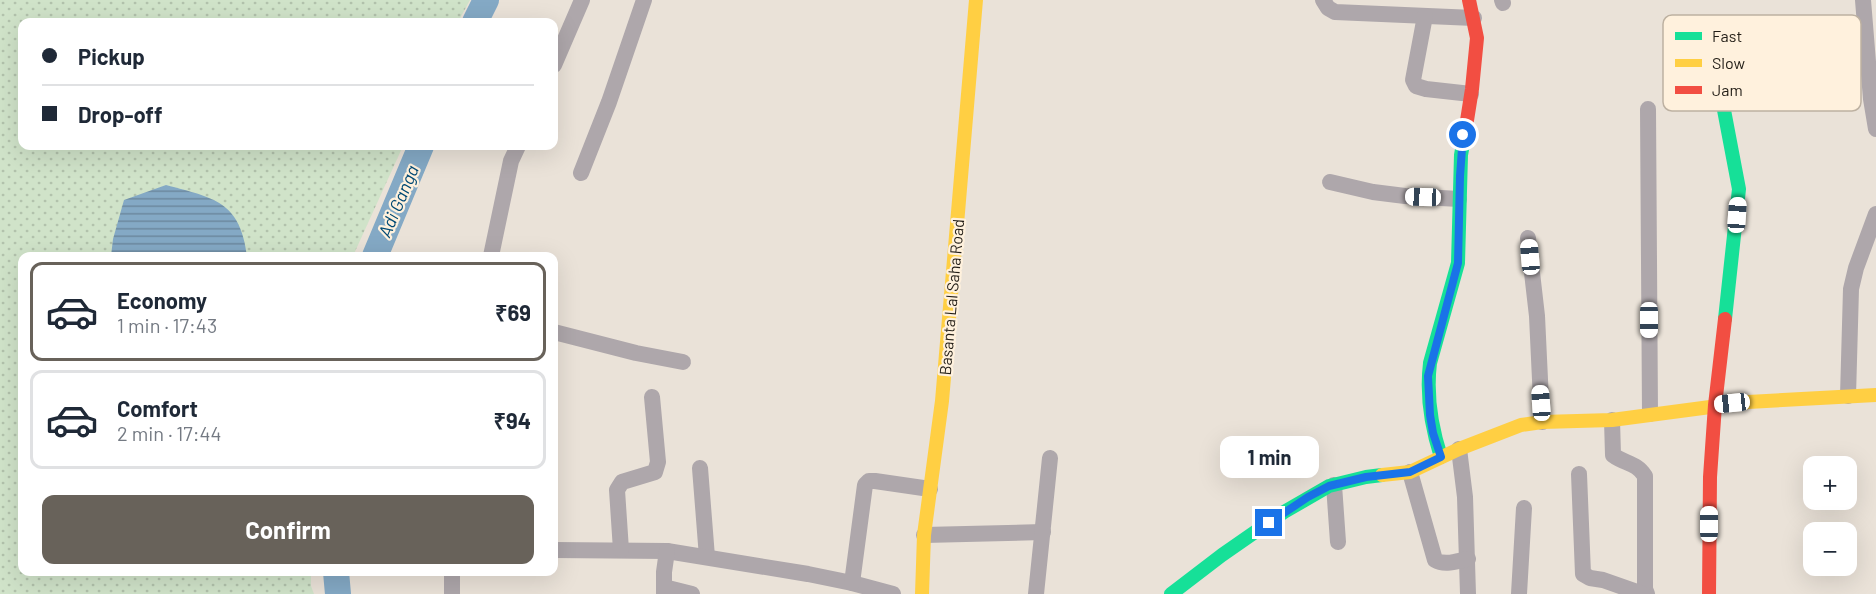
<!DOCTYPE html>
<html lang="en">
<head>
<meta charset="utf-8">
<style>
	:root { --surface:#fff; --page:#f2f2f3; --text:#1f2937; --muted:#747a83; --line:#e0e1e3; --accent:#68625a }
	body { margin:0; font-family:Barlow,sans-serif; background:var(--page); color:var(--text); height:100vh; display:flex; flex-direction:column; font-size:22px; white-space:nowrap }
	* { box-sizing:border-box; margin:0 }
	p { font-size:20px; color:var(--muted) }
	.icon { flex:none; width:33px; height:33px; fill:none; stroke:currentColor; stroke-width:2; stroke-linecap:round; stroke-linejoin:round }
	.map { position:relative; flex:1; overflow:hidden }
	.panel { position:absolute; left:18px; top:252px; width:540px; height:324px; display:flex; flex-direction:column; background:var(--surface); border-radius:12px; box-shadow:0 6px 24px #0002 }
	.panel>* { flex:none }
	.guide { position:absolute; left:18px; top:18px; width:540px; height:132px; border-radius:12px; box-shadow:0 6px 24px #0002; display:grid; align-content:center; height:132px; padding:0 24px; background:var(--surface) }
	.controls { position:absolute; left:1803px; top:456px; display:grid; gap:12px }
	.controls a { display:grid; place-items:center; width:54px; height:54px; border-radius:12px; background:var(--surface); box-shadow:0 6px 24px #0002; font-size:30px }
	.end { position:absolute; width:27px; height:27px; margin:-14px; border:8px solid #1a73e8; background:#fff; box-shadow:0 0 0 3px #fff }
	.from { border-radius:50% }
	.bubble { position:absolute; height:42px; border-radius:12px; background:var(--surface); box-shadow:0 6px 24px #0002; font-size:20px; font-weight:700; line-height:42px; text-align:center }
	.car { position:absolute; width:18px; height:36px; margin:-18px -9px; border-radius:8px; box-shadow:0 0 4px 2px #0007; background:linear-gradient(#fff 24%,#345 0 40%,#fff 0 76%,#345 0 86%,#fff 0) }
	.guide b { display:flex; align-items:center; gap:21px; height:57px; font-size:22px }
	.guide b+b { border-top:2px solid var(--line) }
	.guide i { width:15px; height:15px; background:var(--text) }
	ul { padding:10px 0 0; list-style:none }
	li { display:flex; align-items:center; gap:18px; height:99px; margin:0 12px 9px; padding:0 12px; border:3px solid var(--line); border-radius:12px }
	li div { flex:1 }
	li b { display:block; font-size:22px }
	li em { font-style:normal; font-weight:700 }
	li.current { border-color:var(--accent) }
	li>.icon { width:54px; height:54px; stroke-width:1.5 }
	.primary-button { display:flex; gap:12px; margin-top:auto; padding:12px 24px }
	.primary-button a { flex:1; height:69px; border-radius:12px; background:var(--accent); color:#fff; font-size:24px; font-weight:700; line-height:69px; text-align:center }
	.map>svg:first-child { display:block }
	.grass { fill:url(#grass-dots) }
	.water { fill:url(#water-rules) }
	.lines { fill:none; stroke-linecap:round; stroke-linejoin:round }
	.river { stroke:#84a9c5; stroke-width:26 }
	.street { stroke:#aea7ab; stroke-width:16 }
	.fast { stroke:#16e098; stroke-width:14 }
	.slow { stroke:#ffcf43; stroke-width:14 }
	.jam { stroke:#f24e42; stroke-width:14 }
	.route { stroke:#1a73e8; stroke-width:8 }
	.labels { text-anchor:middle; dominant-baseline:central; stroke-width:4.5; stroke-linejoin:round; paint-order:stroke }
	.street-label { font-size:16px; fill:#221d16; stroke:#fff1dd }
	.water-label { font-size:18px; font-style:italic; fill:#014974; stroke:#fff1dd }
	.key { fill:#fff1dd; stroke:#bdb1a1; stroke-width:1.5 }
	.key-label { font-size:16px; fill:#221d16 }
</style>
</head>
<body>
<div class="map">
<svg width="1876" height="594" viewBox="0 0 1876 594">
	<defs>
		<pattern id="grass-dots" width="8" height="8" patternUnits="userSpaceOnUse" patternTransform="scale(1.5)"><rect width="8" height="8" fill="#d0e3c9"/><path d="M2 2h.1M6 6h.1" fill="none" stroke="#b2c2ac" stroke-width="1.8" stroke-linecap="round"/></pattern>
		<pattern id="water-rules" width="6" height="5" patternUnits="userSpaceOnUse" patternTransform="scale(1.5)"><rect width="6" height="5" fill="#84a9c5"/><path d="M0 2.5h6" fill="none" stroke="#6c899f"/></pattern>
	</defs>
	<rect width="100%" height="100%" fill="#eae2d8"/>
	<path class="grass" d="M0,0H470L458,22H22V146H403L353,256H22V572H311V586L314,594H0Z"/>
	<path class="water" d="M166,185C214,198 240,201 247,256H111L113,239L124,200Z"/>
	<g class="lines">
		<g class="river">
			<path d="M475,22L486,0"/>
			<path d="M375,256L421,146"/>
			<path d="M336,572L338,594"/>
		</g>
		<g class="street">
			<path d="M1323,0L1328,8L1335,12L1474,18"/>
			<path d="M1502,0L1503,3"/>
			<path d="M1863,0L1871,99L1876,129"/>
			<path d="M1425,16L1413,80L1416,86L1426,89L1471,94"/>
			<path d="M554,65L582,0"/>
			<path d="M1648,109L1650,414"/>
			<path d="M581,173L609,102L644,0"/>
			<path d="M1330,182L1373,192L1405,196L1459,199"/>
			<path d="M1528,238L1537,316L1542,422"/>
			<path d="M491,256L511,161L518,146"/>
			<path d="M554,332L636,353L683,362"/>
			<path d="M1848,396L1851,289L1856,268L1876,214"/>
			<path d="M1612,420L1613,455C1625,464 1636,462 1645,476V589L1647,594"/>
			<path d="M1459,449L1465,497L1468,594"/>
			<path d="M700,468L707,557"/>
			<path d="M1410,472L1435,560C1445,566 1457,561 1468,559"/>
			<path d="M1579,474L1583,574L1590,578L1603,580L1643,594"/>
			<path d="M1334,485L1338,542"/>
			<path d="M924,535L1043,532"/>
			<path d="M554,550L667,551L808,574L852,583L893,594"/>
			<path d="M621,550L617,490L622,482L655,472L658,462L652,397"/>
			<path d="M852,583L865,485L869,481H875L930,489"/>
			<path d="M664,587L692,594"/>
			<path d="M452,594V572"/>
			<path d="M664,594V572L667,551"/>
			<path d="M1036,594L1050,458"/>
			<path d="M1519,594L1524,508"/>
		</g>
		<g class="fast">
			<path d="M1724,110L1739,189L1725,319"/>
			<path d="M1441,457C1431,426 1426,396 1430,363L1458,263L1461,155L1465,133"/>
			<path d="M1171,594L1222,555L1284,512L1329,486L1366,477L1382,475"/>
		</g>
		<g class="slow">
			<path d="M1382,475L1410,472L1459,449L1521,425L1542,422L1612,420L1748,402L1876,395"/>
			<path d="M922,594L924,535L942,401L976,0"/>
		</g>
		<g class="jam">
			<path d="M1465,133L1472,89L1477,38L1469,0"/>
			<path d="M1709,594L1710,477L1715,405L1725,319"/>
		</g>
	</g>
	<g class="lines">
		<path class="route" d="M1269,523L1308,497L1329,486L1366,477L1410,472L1441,457L1433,433L1430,415L1428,376L1458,263L1460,176L1463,135"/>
	</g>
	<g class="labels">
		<g class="street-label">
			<text transform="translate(951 297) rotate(-85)">Basanta Lal Saha Road</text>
		</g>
		<g class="water-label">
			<text transform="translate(398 201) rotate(-67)">Adi Ganga</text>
		</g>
	</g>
	<rect x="1663" y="15" width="198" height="96" rx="9" class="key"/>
	<rect x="1675" y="32" width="27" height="8" fill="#16e098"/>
	<rect x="1675" y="59" width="27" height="8" fill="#ffcf43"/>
	<rect x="1675" y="86" width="27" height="8" fill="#f24e42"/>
	<g class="key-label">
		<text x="1712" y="42">Fast</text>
		<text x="1712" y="69">Slow</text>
		<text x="1712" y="96">Jam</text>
	</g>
</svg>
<div class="controls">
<a>+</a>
<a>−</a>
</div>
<i class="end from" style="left:1463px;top:135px"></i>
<i class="end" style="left:1269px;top:523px"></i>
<div class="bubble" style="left:1220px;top:436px;width:99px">1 min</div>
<i class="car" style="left:1423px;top:197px;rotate:272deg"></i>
<i class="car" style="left:1737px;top:215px;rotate:4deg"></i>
<i class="car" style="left:1530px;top:257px;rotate:355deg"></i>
<i class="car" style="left:1649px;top:320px;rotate:180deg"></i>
<i class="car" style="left:1541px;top:403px;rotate:356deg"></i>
<i class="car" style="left:1732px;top:403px;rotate:264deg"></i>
<i class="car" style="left:1709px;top:524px;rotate:0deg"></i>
<div class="guide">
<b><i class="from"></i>Pickup</b>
<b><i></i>Drop-off</b>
</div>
<section class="panel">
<ul>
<li class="current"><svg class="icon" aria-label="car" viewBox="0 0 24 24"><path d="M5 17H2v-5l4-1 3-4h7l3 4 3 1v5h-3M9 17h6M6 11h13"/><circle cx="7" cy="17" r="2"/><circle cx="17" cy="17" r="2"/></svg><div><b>Economy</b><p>1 min · 17:43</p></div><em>₹69</em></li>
<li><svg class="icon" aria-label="car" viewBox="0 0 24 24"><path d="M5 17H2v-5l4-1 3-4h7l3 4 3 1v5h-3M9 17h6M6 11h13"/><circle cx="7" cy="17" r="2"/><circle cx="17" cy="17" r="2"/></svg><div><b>Comfort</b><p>2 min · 17:44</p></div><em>₹94</em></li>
</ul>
<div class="primary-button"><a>Confirm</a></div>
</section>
</div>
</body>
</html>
